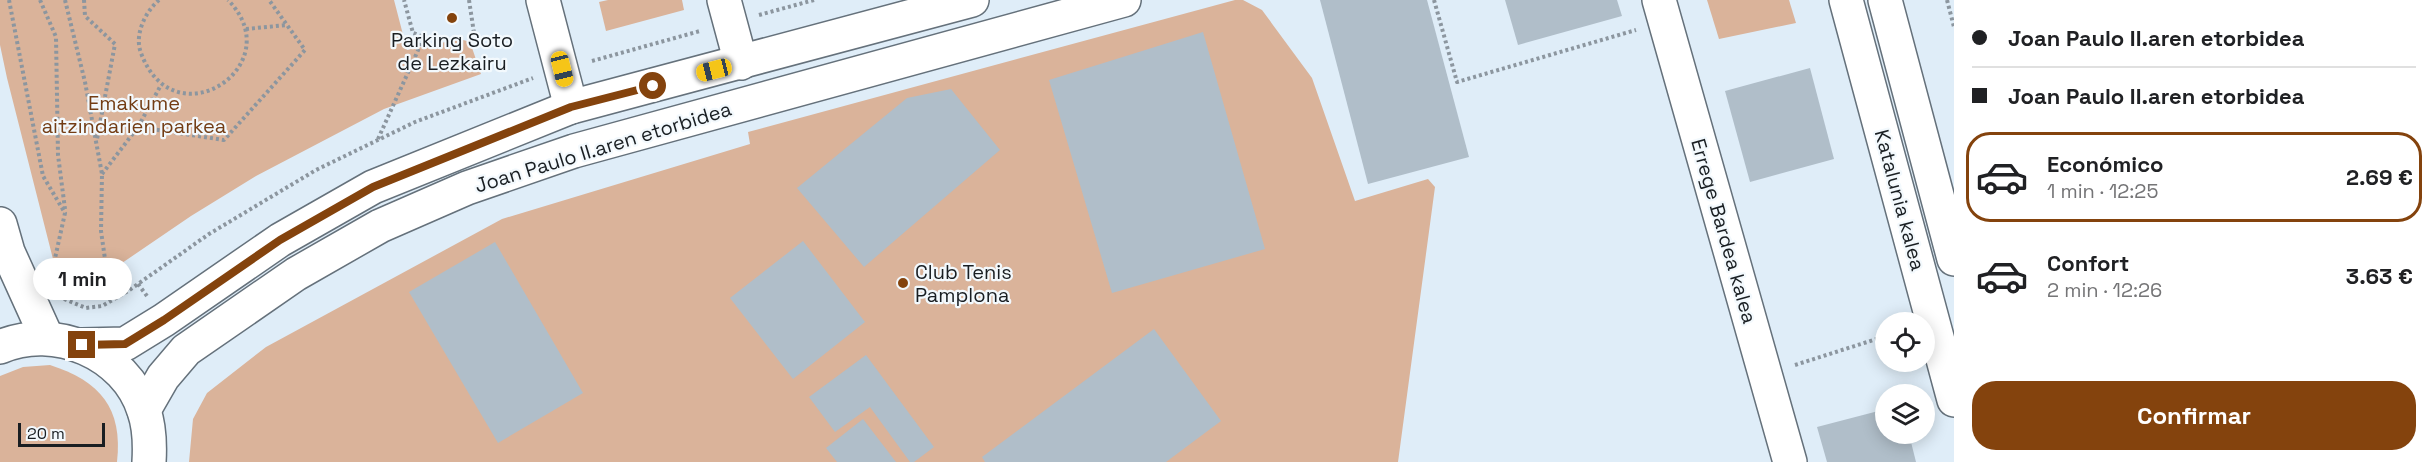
<!DOCTYPE html>
<html lang="es">
<head>
<meta charset="utf-8">
<style>
	:root { --surface:#fff; --page:#f2f2f2; --text:#202124; --muted:#757577; --line:#e0e0e0; --accent:#84430d }
	body { margin:0; font-family:"Space Grotesk",sans-serif; background:var(--page); color:var(--text); height:100vh; display:flex; flex-direction:column; font-size:22px; white-space:nowrap }
	* { box-sizing:border-box; margin:0 }
	p { font-size:20px; color:var(--muted) }
	.icon { flex:none; width:33px; height:33px; fill:none; stroke:currentColor; stroke-width:2; stroke-linecap:round; stroke-linejoin:round }
	.map { position:relative; flex:1; overflow:hidden }
	.panel { display:flex; flex-direction:column; background:var(--surface); width:480px }
	.panel>* { flex:none }
	.hud { display:grid; align-content:center; height:132px; padding:0 18px; background:var(--surface) }
	.buttons { position:absolute; left:1875px; top:312px; display:grid; gap:12px }
	.buttons a { display:grid; place-items:center; width:60px; height:60px; border-radius:50%; background:var(--surface); box-shadow:0 3px 15px #0003; font-size:30px }
	.scale { position:absolute; left:18px; bottom:15px; width:87px; box-sizing:border-box; padding-left:6px; border:3px solid #191e22; border-top:0; font-size:16px; line-height:21px; white-space:nowrap; color:#191e22; -webkit-text-stroke:4px #f3f9fd; paint-order:stroke }
	.end { position:absolute; width:27px; height:27px; margin:-14px; border:8px solid #84430d; background:#fff; box-shadow:0 0 0 3px #fff }
	.from { border-radius:50% }
	.bubble { position:absolute; height:42px; border-radius:21px; background:var(--surface); box-shadow:0 3px 15px #0003; font-size:20px; font-weight:600; line-height:42px; text-align:center }
	.car { position:absolute; width:18px; height:36px; margin:-18px -9px; border-radius:8px; box-shadow:0 0 4px 2px #0007; background:linear-gradient(#f5c518 24%,#345 0 40%,#f5c518 0 76%,#345 0 86%,#f5c518 0) }
	.hud b { display:flex; align-items:center; gap:21px; height:57px; font-size:22px }
	.hud b+b { border-top:2px solid var(--line) }
	.hud i { width:15px; height:15px; background:var(--text) }
	ul { padding:0; list-style:none }
	li { display:flex; align-items:center; gap:18px; height:90px; margin:0 12px 9px; padding:0 6px; border:3px solid transparent; border-radius:24px }
	li div { flex:1 }
	li b { display:block; font-size:22px }
	li em { font-style:normal; font-weight:600 }
	li.selected { border-color:var(--accent) }
	li>.icon { width:54px; height:54px; stroke-width:1.5 }
	.button { display:flex; gap:12px; margin-top:auto; padding:12px 18px }
	.button a { flex:1; height:69px; border-radius:24px; background:var(--accent); color:#fff; font-size:24px; font-weight:600; line-height:69px; text-align:center }
	main { display:flex; flex:1; min-height:0 }
	.map>svg:first-child { display:block }
	.green { fill:#dab39a }
	.building { fill:#b0bec9 }
	.lines { fill:none; stroke-linecap:round; stroke-linejoin:round }
	.minor-casing { stroke:#65717b; stroke-width:36 }
	.tertiary-casing { stroke:#65717b; stroke-width:36 }
	.secondary-casing { stroke:#65717b; stroke-width:36 }
	.path { stroke:#8c969f; stroke-width:4; stroke-dasharray:3 3; stroke-linecap:butt }
	.minor { stroke:#fff; stroke-width:33 }
	.tertiary { stroke:#fff; stroke-width:33 }
	.secondary { stroke:#fff; stroke-width:33 }
	.route { stroke:#84430d; stroke-width:8 }
	.poi-dot { fill:#84430d; stroke:#f3f9fd; stroke-width:2 }
	.labels { text-anchor:middle; dominant-baseline:central; stroke-width:4.5; stroke-linejoin:round; paint-order:stroke }
	.poi-label { font-size:20px; fill:#191e22; stroke:#f3f9fd }
	.park-label { font-size:20px; fill:#733d15; stroke:#f3f9fd }
	.street-label { font-size:20px; fill:#191e22; stroke:#f3f9fd }
</style>
</head>
<body>
<main>
<div class="map">
<svg width="1954" height="462" viewBox="0 0 1954 462">
	<rect width="100%" height="100%" fill="#dfedf8"/>
	<g class="green">
		<path d="M0,0H394L407,50L460,39L470,42L481,74L384,109L256,176L191,216L103,276L69,280L54,263L7,78L0,45Z"/>
		<path d="M608,0H682L684,10L606,31L599,2Z"/>
		<path d="M1235,0H1243L1262,10L1312,78L1355,201L1428,179L1435,187L1398,462H189L193,419L207,393L266,347L502,219L750,144L748,132Z"/>
		<path d="M1707,0H1789L1796,23L1719,39Z"/>
		<path d="M50,365C100,381 123,408 117,462H0V376L23,367Z"/>
	</g>
	<g class="building">
		<path d="M1320,0H1427L1469,157L1368,184Z"/>
		<path d="M1505,0H1617L1622,16L1518,45Z"/>
		<path d="M1203,32L1265,249L1112,293L1049,80Z"/>
		<path d="M1810,68L1834,159L1750,182L1725,91Z"/>
		<path d="M951,89L1000,150L864,267L797,188L907,98Z"/>
		<path d="M803,241L865,322L793,379L730,298Z"/>
		<path d="M495,242L583,393L498,443L409,292Z"/>
		<path d="M1154,329L1221,421L1166,462H985L982,457Z"/>
		<path d="M866,355L934,447L914,462H910L870,407L835,432L809,397Z"/>
		<path d="M1886,409V434H1909L1916,462H1827L1817,427Z"/>
		<path d="M863,419L896,462H837L826,448Z"/>
	</g>
	<g class="lines">
		<defs>
			<g id="minor">
				<path d="M724,0L741,63"/>
				<path d="M1659,0L1790,462"/>
			</g>
			<g id="tertiary">
				<path d="M543,0L571,107"/>
				<path d="M1846,0L1954,400"/>
				<path d="M1885,0L1954,259"/>
			</g>
			<g id="secondary">
				<path d="M0,224L8,252L47,338"/>
				<path d="M82,345L125,344L164,320L280,240L373,187L571,107L972,0"/>
				<path d="M0,347C54,323 126,353 144,411C150,428 150,445 149,462"/>
				<path d="M144,410L163,377L186,350L296,274L380,226L467,188L574,151L1124,0"/>
			</g>
		</defs>
		<use href="#minor" class="minor-casing"/>
		<use href="#tertiary" class="tertiary-casing"/>
		<use href="#secondary" class="secondary-casing"/>
		<g class="path">
			<path d="M9,0L43,176L65,213L52,272"/>
			<path d="M40,0L56,37L58,155L65,209"/>
			<path d="M65,0L85,82L102,174L101,231L105,259L128,291"/>
			<path d="M84,0L85,16L115,44L97,139"/>
			<path d="M159,0C145,12 134,35 141,53C174,143 292,65 228,0"/>
			<path d="M469,0L474,33"/>
			<path d="M1434,0L1457,82L1636,30"/>
			<path d="M1947,0L1954,27"/>
			<path d="M759,15L814,0"/>
			<path d="M246,29L287,25"/>
			<path d="M592,61L700,31"/>
			<path d="M138,127L161,85"/>
			<path d="M378,139L424,37L413,33L404,0"/>
			<path d="M102,174L138,127L224,140L305,50L269,0"/>
			<path d="M138,284L147,296"/>
			<path d="M64,299L86,308L102,306L128,291L209,234L316,170L415,122L533,78"/>
			<path d="M1795,365L1886,336"/>
		</g>
		<use href="#minor" class="minor"/>
		<use href="#tertiary" class="tertiary"/>
		<use href="#secondary" class="secondary"/>
	</g>
	<g class="lines">
		<path class="route" d="M82,345L125,344L164,320L280,240L373,187L571,107L653,86"/>
	</g>
	<g class="poi-dot">
		<circle cx="452" cy="18" r="6"/>
		<circle cx="903" cy="283" r="6"/>
	</g>
	<g class="labels">
		<g class="poi-label">
			<text x="452" y="40">Parking Soto<tspan x="452" dy="23">de Lezkairu</tspan></text>
			<text x="915" y="272" text-anchor="start">Club Tenis<tspan x="915" dy="23">Pamplona</tspan></text>
		</g>
		<g class="park-label">
			<text x="134" y="103">Emakume<tspan x="134" dy="23">aitzindarien parkea</tspan></text>
		</g>
		<g class="street-label">
			<text transform="translate(603 147) rotate(-17)">Joan Paulo II.aren etorbidea</text>
			<text transform="translate(1900 200) rotate(75)">Katalunia kalea</text>
			<text transform="translate(1724 231) rotate(74)">Errege Bardea kalea</text>
		</g>
	</g>
</svg>
<div class="buttons">
<a><svg class="icon" aria-label="locate" viewBox="0 0 24 24"><circle cx="12" cy="12" r="6"/><path d="M12 2v4M12 18v4M2 12h4M18 12h4"/></svg></a>
<a><svg class="icon" aria-label="layers" viewBox="0 0 24 24"><path d="M12 4l9 5-9 5-9-5zM3 14l9 5 9-5"/></svg></a>
</div>
<div class="scale">20 m</div>
<i class="end from" style="left:653px;top:86px"></i>
<i class="end" style="left:82px;top:345px"></i>
<div class="bubble" style="left:33px;top:258px;width:99px">1 min</div>
<i class="car" style="left:562px;top:69px;rotate:166deg"></i>
<i class="car" style="left:714px;top:70px;rotate:256deg"></i>
</div>
<section class="panel">
<div class="hud">
<b><i class="from"></i>Joan Paulo II.aren etorbidea</b>
<b><i></i>Joan Paulo II.aren etorbidea</b>
</div>
<ul>
<li class="selected"><svg class="icon" aria-label="car" viewBox="0 0 24 24"><path d="M5 17H2v-5l4-1 3-4h7l3 4 3 1v5h-3M9 17h6M6 11h13"/><circle cx="7" cy="17" r="2"/><circle cx="17" cy="17" r="2"/></svg><div><b>Económico</b><p>1 min · 12:25</p></div><em>2.69 €</em></li>
<li><svg class="icon" aria-label="car" viewBox="0 0 24 24"><path d="M5 17H2v-5l4-1 3-4h7l3 4 3 1v5h-3M9 17h6M6 11h13"/><circle cx="7" cy="17" r="2"/><circle cx="17" cy="17" r="2"/></svg><div><b>Confort</b><p>2 min · 12:26</p></div><em>3.63 €</em></li>
</ul>
<div class="button"><a>Confirmar</a></div>
</section>
</main>
</body>
</html>
